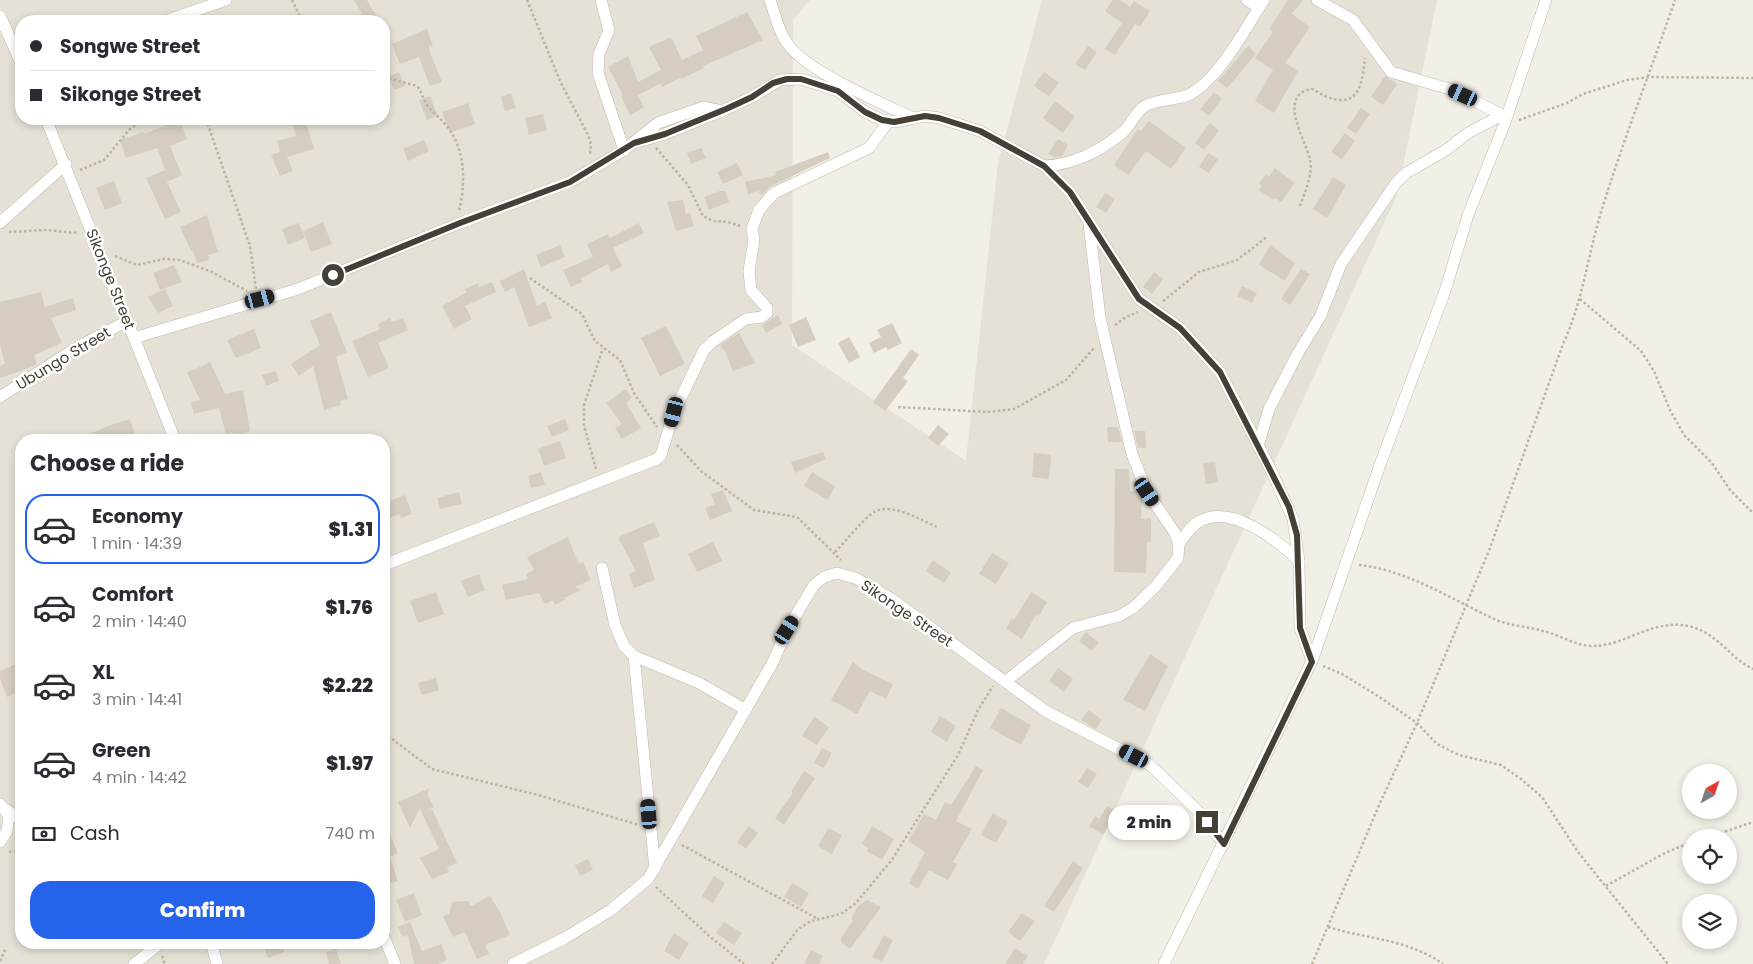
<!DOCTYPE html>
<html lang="en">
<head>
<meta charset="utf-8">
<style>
	:root { --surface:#fff; --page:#f7f7f7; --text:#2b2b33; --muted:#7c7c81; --line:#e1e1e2; --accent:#2563eb }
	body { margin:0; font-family:Poppins,sans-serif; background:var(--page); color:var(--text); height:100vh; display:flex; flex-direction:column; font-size:19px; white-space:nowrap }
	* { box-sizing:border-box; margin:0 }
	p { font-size:16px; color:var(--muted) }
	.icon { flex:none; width:28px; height:28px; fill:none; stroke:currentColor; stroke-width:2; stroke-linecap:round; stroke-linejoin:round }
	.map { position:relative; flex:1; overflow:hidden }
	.details { position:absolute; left:15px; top:434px; width:375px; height:515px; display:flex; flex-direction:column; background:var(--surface); border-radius:20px; box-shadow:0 2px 8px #0003 }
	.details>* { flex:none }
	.hud { position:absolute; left:15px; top:15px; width:375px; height:110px; border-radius:20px; box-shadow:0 2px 8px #0003; display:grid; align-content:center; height:110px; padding:0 15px; background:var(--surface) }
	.needle { width:32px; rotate:40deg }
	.buttons { position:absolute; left:1682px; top:764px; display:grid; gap:10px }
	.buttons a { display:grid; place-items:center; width:55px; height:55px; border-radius:50%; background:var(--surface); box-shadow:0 2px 8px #0003; font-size:25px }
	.end { position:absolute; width:22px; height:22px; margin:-11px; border:6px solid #453f37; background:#fff; box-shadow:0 0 0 2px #fff }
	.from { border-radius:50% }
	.bubble { position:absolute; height:35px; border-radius:18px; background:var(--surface); box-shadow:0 2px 8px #0003; font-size:16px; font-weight:800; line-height:35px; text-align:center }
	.car { position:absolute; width:15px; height:30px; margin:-15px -8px; border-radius:6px; box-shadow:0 0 4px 1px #0007; background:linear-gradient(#222 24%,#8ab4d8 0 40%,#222 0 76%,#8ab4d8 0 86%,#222 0) }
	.hud b { display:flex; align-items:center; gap:18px; height:48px; font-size:19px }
	.hud b+b { border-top:1px solid var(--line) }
	.hud i { width:12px; height:12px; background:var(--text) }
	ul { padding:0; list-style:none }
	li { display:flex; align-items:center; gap:15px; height:70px; margin:0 10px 8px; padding:0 5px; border:2px solid transparent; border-radius:20px }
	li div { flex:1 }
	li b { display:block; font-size:19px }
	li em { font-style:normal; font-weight:800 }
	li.current { border-color:var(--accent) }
	li>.icon { width:45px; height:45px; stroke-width:1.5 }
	h2 { padding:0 15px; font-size:22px; line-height:60px }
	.pay { display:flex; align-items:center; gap:12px; height:55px; padding:0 15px; font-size:19px }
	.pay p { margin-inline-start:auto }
	.cta { display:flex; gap:10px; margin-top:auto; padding:10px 15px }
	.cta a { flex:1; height:58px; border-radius:20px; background:var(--accent); color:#fff; font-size:20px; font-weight:800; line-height:58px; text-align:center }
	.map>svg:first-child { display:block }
	.residential { fill:#e5e1d6; fill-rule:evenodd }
	.building { fill:#d6cdc1 }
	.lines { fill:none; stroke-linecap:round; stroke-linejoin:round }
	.street-casing { stroke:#c0b9ae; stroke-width:12 }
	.path { stroke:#bdb29d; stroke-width:2.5; stroke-dasharray:2.5 2.5; stroke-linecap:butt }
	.street { stroke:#fff; stroke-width:11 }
	.route { stroke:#453f37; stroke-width:6 }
	.labels { text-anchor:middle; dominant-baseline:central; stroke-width:5; stroke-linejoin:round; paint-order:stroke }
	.street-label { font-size:15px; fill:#453f37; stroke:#fff }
</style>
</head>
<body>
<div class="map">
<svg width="1753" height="964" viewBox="0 0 1753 964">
	<rect width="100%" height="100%" fill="#f2efe7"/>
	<path class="residential" d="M0,0H810L793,20L792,345L966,461L998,163L1042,0H1437L1397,195L1044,964H0ZM21,21H384V119H21ZM21,440H384V942H21Z"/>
	<g class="building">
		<path d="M354,0H367L379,21H366Z"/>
		<path d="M1113,0H1120L1130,7L1134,1L1150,11L1140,27L1135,24L1115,55L1105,49L1122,23L1105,11Z"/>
		<path d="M1288,0H1303L1292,14L1310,27L1285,63L1298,71L1274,113L1255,101L1273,70L1255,58L1273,32L1269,29Z"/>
		<path d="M747,12L763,40L703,66L704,68L681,79V77L662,87L661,83L638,95L644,107L630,115L621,96L623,95L608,67L628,56L638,82L661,70L649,47L671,37L682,60L703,50L696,36Z"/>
		<path d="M427,29L433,46H429L430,52L442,82L430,86L419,57L400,64L392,44Z"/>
		<path d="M1088,46L1097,52L1085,70L1075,64Z"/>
		<path d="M1248,46L1256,54L1227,88L1218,81Z"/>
		<path d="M399,72L405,86L394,90L389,76Z"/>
		<path d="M1044,72L1059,83L1049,96L1034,86Z"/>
		<path d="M1385,76L1397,84L1383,105L1371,97Z"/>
		<path d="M1214,92L1222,99L1209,116L1200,109Z"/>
		<path d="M511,93L516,108L505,111L501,97Z"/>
		<path d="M430,96L437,115L427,120L419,100Z"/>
		<path d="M1055,101L1075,116L1063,133L1043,118Z"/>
		<path d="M468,103L475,124L450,133L442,112Z"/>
		<path d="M1361,108L1370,114L1356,134L1347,128Z"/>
		<path d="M543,114L547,130L529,135L525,118Z"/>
		<path d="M291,119H305L314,149L287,157L293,171L280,176L271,155L280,152L277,141L296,136Z"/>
		<path d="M180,120L187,139L170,146L182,175L167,182L181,212L165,219L146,178L165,170L157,148L126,158L120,140L143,132L144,134Z"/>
		<path d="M1149,121L1186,148L1171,169L1146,151L1128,175L1114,165L1138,129L1141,131Z"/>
		<path d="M1210,123L1219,131L1204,150L1195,143Z"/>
		<path d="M1345,133L1355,141L1342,159L1331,152Z"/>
		<path d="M1058,139L1068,145L1062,156L1054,157L1048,154Z"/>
		<path d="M424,140L429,151L408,161L403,149Z"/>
		<path d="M701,148L706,158L691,164L687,153Z"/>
		<path d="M828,152L830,158L771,186L762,195H760L759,191L748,194L745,182L776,175L775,172Z"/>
		<path d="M1208,153L1218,159L1209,173L1199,167Z"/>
		<path d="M737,163L743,175L723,184L717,172Z"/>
		<path d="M1275,168L1295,183L1281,202L1275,198L1273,200L1259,190L1262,186L1259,184L1266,174L1269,177Z"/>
		<path d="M1333,177L1346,185L1327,218L1313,209Z"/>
		<path d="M114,181L122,203L105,210L96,188Z"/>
		<path d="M720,191H725L729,202L709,210L704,197Z"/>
		<path d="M1105,193L1115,199L1106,213L1096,207Z"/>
		<path d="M683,200L686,214L690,213L694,226L676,231L667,202Z"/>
		<path d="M207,215L218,252L208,255L209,260L197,263L193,251H191L180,227Z"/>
		<path d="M323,222L332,244L311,252L303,231Z"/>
		<path d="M299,223L305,238L288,245L282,229Z"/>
		<path d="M639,223L644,233L613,248L622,266L611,272L608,264L581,278L582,282L571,287L563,270L593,257L587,244L608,234L610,238Z"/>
		<path d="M560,245L565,257L541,267L536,255Z"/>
		<path d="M1270,245L1295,263L1285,281L1259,265Z"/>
		<path d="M174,265L182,282L160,290L153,273Z"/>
		<path d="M524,269L537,306L545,302L552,318L529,327L514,287L505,292L500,281Z"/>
		<path d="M1301,269L1310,274L1290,305L1281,299Z"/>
		<path d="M1154,272L1163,279L1152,294L1143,287Z"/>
		<path d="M492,282L496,292L465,306L472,319L454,329L442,306L467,292L465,289L478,283L479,287Z"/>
		<path d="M1242,286L1257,293L1252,303L1237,296Z"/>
		<path d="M165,289L173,306L158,313L148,297Z"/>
		<path d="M41,292L45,307L73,298L76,310L51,318L62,343L34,355L37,364L34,366L0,378V366L5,364L0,345V302Z"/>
		<path d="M331,312L347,352L336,357L348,399L340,401L341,405L324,410L313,366L299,376L291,364L320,345L310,321Z"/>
		<path d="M778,315L782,324L766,333L762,325Z"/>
		<path d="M806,317L816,340L798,347L789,325Z"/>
		<path d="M390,318L392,322L403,318L408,330L378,343L389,368L368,377L352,341L380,329L378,324Z"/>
		<path d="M892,323L902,343L888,350L886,347L874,353L869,343L881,337L877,330Z"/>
		<path d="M666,326L685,364L660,376L641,338Z"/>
		<path d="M254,329L261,348L236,358L227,340Z"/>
		<path d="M739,333L755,363L733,371L725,351H724L720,345Z"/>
		<path d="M849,337L860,357L849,363L838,343Z"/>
		<path d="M911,349L919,355L903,378L908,381L885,411L873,402Z"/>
		<path d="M210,362L225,394L243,390L250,431L233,436L232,432L226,434L219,408L194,414L191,402L200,400L187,373Z"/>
		<path d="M276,371L279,381L266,386L262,375Z"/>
		<path d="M626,389L632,398L626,403L641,428L622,439L615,428L622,424L606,403Z"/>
		<path d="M130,419L135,434L114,440H77L108,426Z"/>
		<path d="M565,419L569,430L552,437L547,426Z"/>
		<path d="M938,425L949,434L938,446L928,438Z"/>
		<path d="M1107,427H1118L1122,442H1108Z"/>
		<path d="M1134,431H1145L1146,448H1138Z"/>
		<path d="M560,441L566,458L544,466L538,449Z"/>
		<path d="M823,452L826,459L795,473L791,462Z"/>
		<path d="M1034,453L1051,455L1049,479L1032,477Z"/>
		<path d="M1215,462L1218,482L1206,484L1203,463Z"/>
		<path d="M1115,469H1129L1130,491H1139L1142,498L1141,519L1151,518V542H1147L1146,573L1114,572Z"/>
		<path d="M541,472L545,485L531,488L528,476Z"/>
		<path d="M812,472L835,486L828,500L804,486Z"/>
		<path d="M723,490L732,511L710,520L705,508L715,504L711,494Z"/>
		<path d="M459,492L462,504L440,509L437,498Z"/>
		<path d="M405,495L412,514L401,518L400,514L389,518L384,503Z"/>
		<path d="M654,522L660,536L643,543L655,580L634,588L629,574L636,571L618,537Z"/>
		<path d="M568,537L577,560L580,564L583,562L591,580L575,587L581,590L564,598L565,600L555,605L553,600L545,604L539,593L506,600L502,585L528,579L526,574L534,570L527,557Z"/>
		<path d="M713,542L722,561L697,572L688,554Z"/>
		<path d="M992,553L1009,563L996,584L979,574Z"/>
		<path d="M933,560L951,573L944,583L926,571Z"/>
		<path d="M479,574L485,590L468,597L461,581Z"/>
		<path d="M436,592L444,614L418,623L410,601Z"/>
		<path d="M1031,592L1047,602L1039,616L1036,615L1022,639L1006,629L1012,618L1014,620Z"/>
		<path d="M1086,632L1099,643L1092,651L1079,641Z"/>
		<path d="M1150,654L1168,666L1145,711L1123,700Z"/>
		<path d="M21,662V691L7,697L0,678V671Z"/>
		<path d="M853,662L863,670L893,684L886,699L870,691L857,714L831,700Z"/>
		<path d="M1058,668L1073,679L1064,692L1049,681Z"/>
		<path d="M436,678L439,690L422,695L418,683Z"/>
		<path d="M1001,708L1031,725L1021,745L990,728Z"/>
		<path d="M1089,710L1102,720L1096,729L1081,720Z"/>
		<path d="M940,716L956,726L947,742L931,732Z"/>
		<path d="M814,717L829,727L817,745L802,736Z"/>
		<path d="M822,748L832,753L824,768L814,763Z"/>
		<path d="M976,766L983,770L956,821L972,829L953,862L957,864L948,880L929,870L918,889L909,883L925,852L908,841L924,814L936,820L945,802L951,805Z"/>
		<path d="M1087,768L1097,774L1088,788L1078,782Z"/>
		<path d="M804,771L815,778L784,825L775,818L793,793L791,792Z"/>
		<path d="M430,788L427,794L434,807L422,813L420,808L410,828L398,802Z"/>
		<path d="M1107,806L1117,812L1103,835L1089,826L1095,816L1099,819Z"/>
		<path d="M432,809L457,863L447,867L449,872L432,879L420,858L439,849L422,813Z"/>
		<path d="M993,813L1008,822L996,843L981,835Z"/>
		<path d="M384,822L398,853L390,857L398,881L384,885Z"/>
		<path d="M749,826L758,833L746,849L737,842Z"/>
		<path d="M872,826L894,839L882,860L867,851L868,848L862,844Z"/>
		<path d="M828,828L842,835L832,854L818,846Z"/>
		<path d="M588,859L593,870L580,876L575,865Z"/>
		<path d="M1073,861L1083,868L1054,912L1044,906Z"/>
		<path d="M714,876L725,883L713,903L702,896Z"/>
		<path d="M792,883L809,893L801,907L784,897Z"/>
		<path d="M414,893L422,915L405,922L396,900Z"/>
		<path d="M490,896L500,912L510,935L485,945L489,954L477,959L465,932L453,937L443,917L449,914L452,902L468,901L471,906Z"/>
		<path d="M867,900L881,907L850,949L841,942V938L853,920L851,919L858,906Z"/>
		<path d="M1022,913L1035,921L1020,941L1008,932Z"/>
		<path d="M410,922L422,951L441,944L447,960L438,964H414L408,935L402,937L398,927Z"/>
		<path d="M724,922L742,933L734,945L716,933Z"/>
		<path d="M674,933L689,943L679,960L664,951Z"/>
		<path d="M884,935L893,940L882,962L872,957Z"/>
		<path d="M262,942H281L284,952L268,958Z"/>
		<path d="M1015,948L1028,956L1023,964H1005Z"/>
		<path d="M336,949L341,964H329L326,952Z"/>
		<path d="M811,950L823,956L819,964H804Z"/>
	</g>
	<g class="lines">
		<defs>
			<g id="street">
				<path d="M601,0L609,30L599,54L598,73L624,150"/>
				<path d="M770,0C775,14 778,31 787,43C806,71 881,103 913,118"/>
				<path d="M1247,0L1259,8"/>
				<path d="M1317,0L1353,20L1391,72L1453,90L1502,115L1504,119"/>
				<path d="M0,16L21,63"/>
				<path d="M165,21L226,0"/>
				<path d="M46,119L175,440"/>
				<path d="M634,143L665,134L722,111L752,97L780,80L801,79L838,91L865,112L882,120L894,122L925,116L939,118L980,131L1044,166L1070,192L1139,299L1180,328L1220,372L1271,470L1293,519L1299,561L1300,628L1312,661"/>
				<path d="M1044,166C1072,165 1101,151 1123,132C1131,125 1135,112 1145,106C1159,98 1179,101 1192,93C1220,77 1246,27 1264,0"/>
				<path d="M0,223L66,164"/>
				<path d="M134,338L298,289L460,223L570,182L624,150L658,123L704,107L722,111"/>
				<path d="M0,397L76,348L127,321"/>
				<path d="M1258,446L1269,409L1298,353L1320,317L1341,264L1396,183L1406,173L1446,150L1468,133L1502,115"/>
				<path d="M1179,544C1185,536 1190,526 1200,521C1232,504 1277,540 1299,561"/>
				<path d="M384,565L657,459L661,455L674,412L704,350L712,342L746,319L762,317L767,313V308L751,290L749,271L754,240L752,229L759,210L774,193L869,148L889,121"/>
				<path d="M602,568L615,625L624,646L634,656L699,683L746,710"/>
				<path d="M634,656L655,869"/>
				<path d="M1006,681L1073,628L1119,616L1133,608L1156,586L1178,558L1179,544L1175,533L1147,492L1132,454L1100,318L1089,223"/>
				<path d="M0,804L9,816L7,831L0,842"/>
				<path d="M7,810L21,820"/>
				<path d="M384,937L395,964"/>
				<path d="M211,942L217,964"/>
				<path d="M134,964L162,942"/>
				<path d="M513,964L565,938L611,910L648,879L773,662L787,630L814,585L824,577L837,573L855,578L890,598L1047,712L1150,765L1198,811L1224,844"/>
				<path d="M1164,964L1312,661L1381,462L1445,291L1468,215L1504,125L1546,0"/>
			</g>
		</defs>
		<use href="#street" class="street-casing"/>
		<g class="path">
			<path d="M292,0L302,21"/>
			<path d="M527,0L560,81L588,135L591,144L590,155"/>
			<path d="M384,77L417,86C422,92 423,100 428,106C435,115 445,122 451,132C466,155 465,186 459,211"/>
			<path d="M206,119L250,246L256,289"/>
			<path d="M1519,120L1567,103L1583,94L1627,80L1649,77L1753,78"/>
			<path d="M656,148L688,185L703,216L713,221L728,222L740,226"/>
			<path d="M80,170L104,160L130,129L146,119"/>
			<path d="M1300,206C1305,192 1313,175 1310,160C1306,140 1276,95 1312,89C1317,91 1321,95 1327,97C1360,109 1362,83 1365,58"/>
			<path d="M9,232L45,230L78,233"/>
			<path d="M115,256L137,265L164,259L180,260L212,272L247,291"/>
			<path d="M530,278L582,314L595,341L620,360L634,393L657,427"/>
			<path d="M1580,299L1641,351L1654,371L1670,410L1684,435L1712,463L1730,490L1753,513"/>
			<path d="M1163,301L1199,272L1237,260L1267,237"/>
			<path d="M1115,325L1126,317L1138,312"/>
			<path d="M898,407L988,412L1014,409L1066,380L1094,348"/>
			<path d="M677,445L701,471L754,510L797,517L841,560"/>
			<path d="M596,469L584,426V405L603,348"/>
			<path d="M835,552C845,542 864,518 874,512C892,502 920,520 937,527"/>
			<path d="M1359,565C1407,570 1449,598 1492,618C1507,626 1527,626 1543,631C1555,634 1567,640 1579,644C1619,655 1649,615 1692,627C1718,634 1730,658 1753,669"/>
			<path d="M1323,666L1342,674L1378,696L1417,723L1437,744L1459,755L1501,765L1521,779L1542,797L1578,852L1668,964"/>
			<path d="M384,733L432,769L538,795L639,825"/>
			<path d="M1706,838L1753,822"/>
			<path d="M682,845L818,919"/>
			<path d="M9,852L21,851"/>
			<path d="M1606,886L1663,854L1691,842"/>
			<path d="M656,887L708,935L744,964"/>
			<path d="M1328,927C1366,939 1408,939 1443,964"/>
			<path d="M162,956L165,964"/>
			<path d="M0,961L6,948"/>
			<path d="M772,964L798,929L811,921L841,914L856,903L891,861L958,755L978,710L993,686"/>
			<path d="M1312,964L1380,803L1417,723L1490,548L1563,344C1583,301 1588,254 1602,209C1624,138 1651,70 1675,0"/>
		</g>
		<use href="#street" class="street"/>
	</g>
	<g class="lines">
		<path class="route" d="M333,275L460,223L570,182L634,143L665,134L726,109L752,97L773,83L787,79H801L838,91L865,112L882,120L894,122L925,116L939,118L980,131L1044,166L1070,192L1139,299L1180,328L1220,372L1289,507L1297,535L1300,628L1312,662L1224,844L1207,822"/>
	</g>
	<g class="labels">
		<g class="street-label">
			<text transform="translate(111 279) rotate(68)">Sikonge Street</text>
			<text transform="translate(63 358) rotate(-31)">Ubungo Street</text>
			<text transform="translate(907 613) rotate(34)">Sikonge Street</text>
		</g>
	</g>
</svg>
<div class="buttons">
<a><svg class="needle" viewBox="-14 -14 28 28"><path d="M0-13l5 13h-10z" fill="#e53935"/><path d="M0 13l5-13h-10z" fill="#7c7c81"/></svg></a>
<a><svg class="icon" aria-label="locate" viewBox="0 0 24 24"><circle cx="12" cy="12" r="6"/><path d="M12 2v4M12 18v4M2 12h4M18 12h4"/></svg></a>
<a><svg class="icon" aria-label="layers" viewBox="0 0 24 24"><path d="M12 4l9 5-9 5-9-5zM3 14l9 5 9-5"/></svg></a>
</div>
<i class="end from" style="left:333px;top:275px"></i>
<i class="end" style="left:1207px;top:822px"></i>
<div class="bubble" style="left:1108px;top:805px;width:82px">2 min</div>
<i class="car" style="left:1463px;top:95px;rotate:295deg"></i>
<i class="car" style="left:260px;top:299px;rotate:75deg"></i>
<i class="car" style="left:674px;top:412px;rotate:194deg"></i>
<i class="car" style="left:1147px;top:492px;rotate:146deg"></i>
<i class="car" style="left:787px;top:630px;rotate:32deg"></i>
<i class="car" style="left:1134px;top:756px;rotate:297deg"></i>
<i class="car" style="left:649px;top:814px;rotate:355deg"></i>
<div class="hud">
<b><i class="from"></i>Songwe Street</b>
<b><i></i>Sikonge Street</b>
</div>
<section class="details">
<h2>Choose a ride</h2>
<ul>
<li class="current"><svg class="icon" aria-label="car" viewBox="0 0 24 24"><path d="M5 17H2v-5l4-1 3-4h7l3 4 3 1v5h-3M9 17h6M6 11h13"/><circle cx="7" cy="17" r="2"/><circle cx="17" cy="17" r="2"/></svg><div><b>Economy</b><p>1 min · 14:39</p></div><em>$1.31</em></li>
<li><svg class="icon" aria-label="car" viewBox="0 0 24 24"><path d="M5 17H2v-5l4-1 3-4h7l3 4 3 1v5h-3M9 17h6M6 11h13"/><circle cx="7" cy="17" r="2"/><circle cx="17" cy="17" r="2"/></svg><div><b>Comfort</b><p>2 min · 14:40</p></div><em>$1.76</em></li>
<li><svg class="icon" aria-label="car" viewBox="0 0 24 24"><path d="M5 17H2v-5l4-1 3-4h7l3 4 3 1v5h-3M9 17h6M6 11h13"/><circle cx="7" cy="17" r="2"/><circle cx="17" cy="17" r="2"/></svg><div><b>XL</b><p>3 min · 14:41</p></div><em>$2.22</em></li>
<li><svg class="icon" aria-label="car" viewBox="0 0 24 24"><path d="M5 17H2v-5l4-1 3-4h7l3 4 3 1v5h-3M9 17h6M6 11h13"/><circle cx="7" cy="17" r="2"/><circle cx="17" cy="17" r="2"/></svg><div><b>Green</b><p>4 min · 14:42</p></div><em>$1.97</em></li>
</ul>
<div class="pay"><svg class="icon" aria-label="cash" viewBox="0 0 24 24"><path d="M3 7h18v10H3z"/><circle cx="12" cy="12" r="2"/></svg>Cash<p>740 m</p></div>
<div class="cta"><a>Confirm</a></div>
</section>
</div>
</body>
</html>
